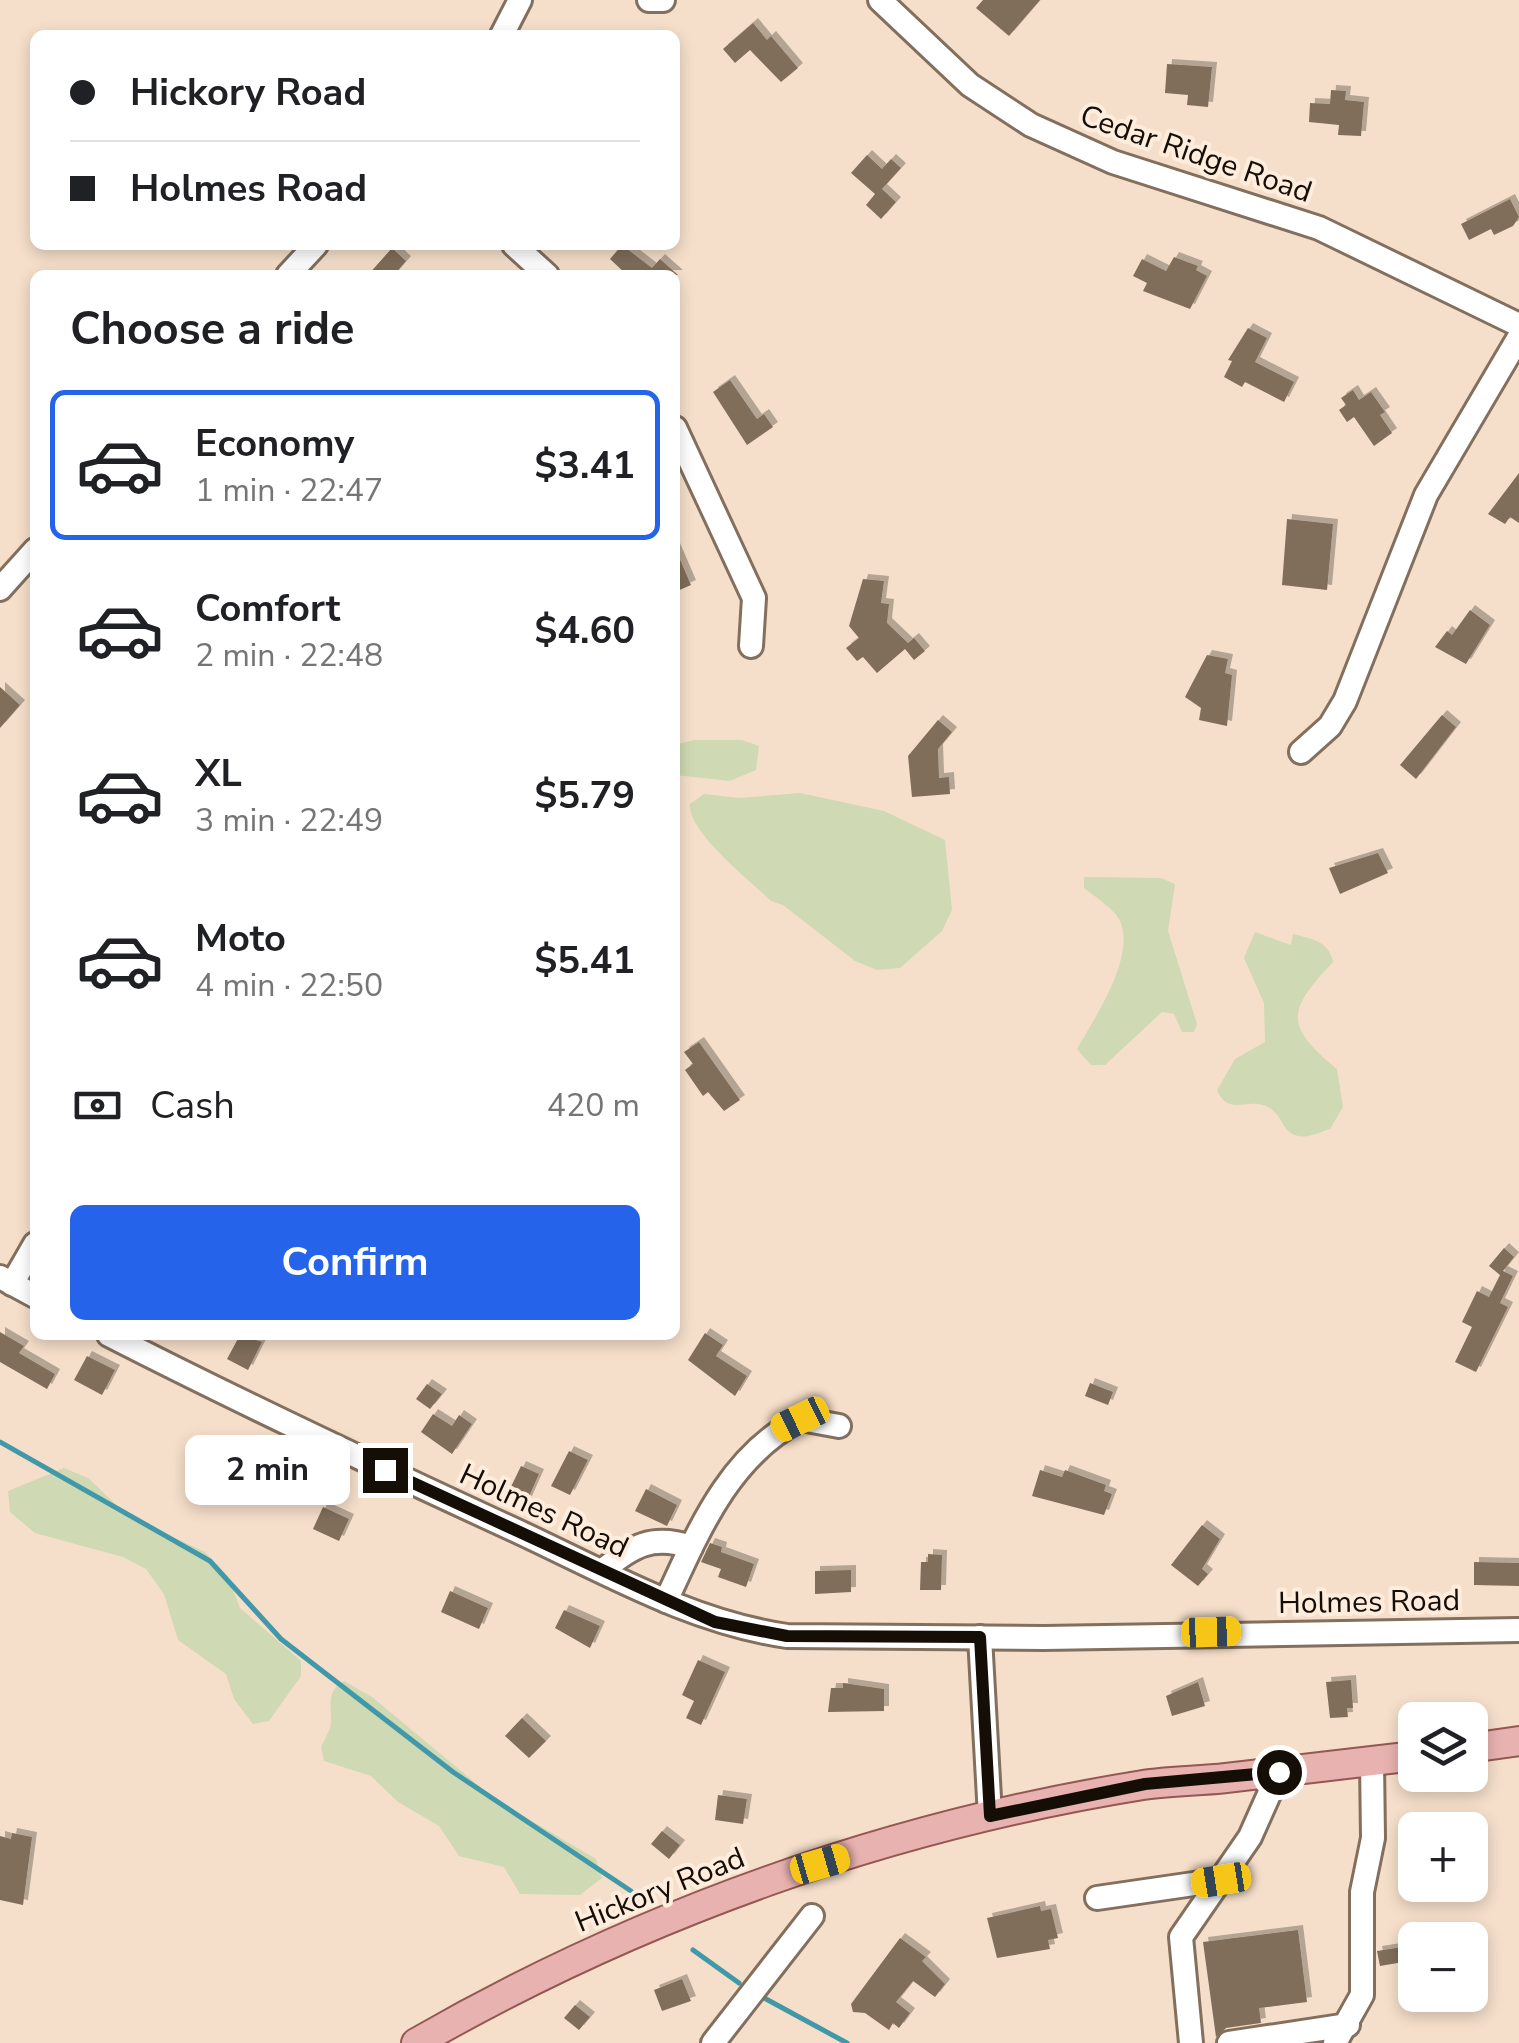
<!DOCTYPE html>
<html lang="en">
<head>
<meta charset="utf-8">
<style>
	:root { --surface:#fff; --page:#f2f2f2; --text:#202124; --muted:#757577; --line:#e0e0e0; --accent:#2563eb }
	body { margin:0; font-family:"Nunito Sans",sans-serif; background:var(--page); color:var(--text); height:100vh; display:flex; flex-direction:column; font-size:38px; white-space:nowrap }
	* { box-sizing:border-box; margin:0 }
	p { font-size:32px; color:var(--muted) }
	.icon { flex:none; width:55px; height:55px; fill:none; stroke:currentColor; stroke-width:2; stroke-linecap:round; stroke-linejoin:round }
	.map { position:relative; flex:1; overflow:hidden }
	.sheet { position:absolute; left:30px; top:270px; width:650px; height:1070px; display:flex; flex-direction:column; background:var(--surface); border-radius:15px; box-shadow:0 5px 15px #0003 }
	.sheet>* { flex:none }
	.guide { position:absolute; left:30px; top:30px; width:650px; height:220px; border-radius:15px; box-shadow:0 5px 15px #0003; display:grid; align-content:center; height:220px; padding:0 40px; background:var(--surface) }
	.tools { position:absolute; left:1398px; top:1702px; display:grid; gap:20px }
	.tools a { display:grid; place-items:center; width:90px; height:90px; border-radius:15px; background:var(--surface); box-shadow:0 5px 15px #0003; font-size:50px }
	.end { position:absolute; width:45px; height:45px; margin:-22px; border:12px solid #150e07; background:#fff; box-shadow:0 0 0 5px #fff }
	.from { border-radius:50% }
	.bubble { position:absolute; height:70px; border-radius:15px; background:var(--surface); box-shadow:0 5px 15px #0003; font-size:32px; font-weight:700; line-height:70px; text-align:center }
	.car { position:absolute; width:30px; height:60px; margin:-30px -15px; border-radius:12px; box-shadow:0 0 8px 2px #0007; background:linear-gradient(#f5c518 24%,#345 0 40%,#f5c518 0 76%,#345 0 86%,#f5c518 0) }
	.guide b { display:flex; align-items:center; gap:35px; height:95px; font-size:38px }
	.guide b+b { border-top:2px solid var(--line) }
	.guide i { width:25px; height:25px; background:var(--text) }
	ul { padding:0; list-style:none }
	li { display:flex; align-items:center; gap:30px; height:150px; margin:0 20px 15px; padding:0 20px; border:5px solid transparent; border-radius:15px }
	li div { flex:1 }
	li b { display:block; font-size:38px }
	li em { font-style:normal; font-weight:700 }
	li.active { border-color:var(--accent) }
	li>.icon { width:90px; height:90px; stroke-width:1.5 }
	h2 { padding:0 40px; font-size:45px; line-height:120px }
	.pay { display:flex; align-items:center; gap:25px; height:110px; padding:0 40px; font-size:38px }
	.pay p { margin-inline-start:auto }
	.button { display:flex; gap:20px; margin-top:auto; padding:20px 40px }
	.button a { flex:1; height:115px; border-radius:15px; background:var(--accent); color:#fff; font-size:40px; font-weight:700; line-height:115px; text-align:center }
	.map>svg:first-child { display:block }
	.green { fill:#cfd9b3 }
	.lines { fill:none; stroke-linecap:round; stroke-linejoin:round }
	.stream { stroke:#4198a9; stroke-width:5 }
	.building { fill:#806d5a; filter:url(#shadow) }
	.minor-casing { stroke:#826f5d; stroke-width:28 }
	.major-casing { stroke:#945752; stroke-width:32 }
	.minor { stroke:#fff; stroke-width:22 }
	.major { stroke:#e8b2b0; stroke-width:28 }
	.route { stroke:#150e07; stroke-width:12 }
	.labels { text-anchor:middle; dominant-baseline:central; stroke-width:8; stroke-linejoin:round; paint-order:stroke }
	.street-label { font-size:30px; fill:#150e07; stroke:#feeddc }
</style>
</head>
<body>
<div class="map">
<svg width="1519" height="2043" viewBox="0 0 1519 2043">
	<defs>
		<filter id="shadow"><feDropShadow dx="5" dy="-5" stdDeviation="0" flood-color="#0004"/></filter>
	</defs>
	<rect width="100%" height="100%" fill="#f5dfca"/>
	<g class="green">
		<path d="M694,740H742L759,746L756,770L730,781L675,775V745Z"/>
		<path d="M800,793L884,811L945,840L952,910L942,931L900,968L877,970L855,961L783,905L771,901C749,879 688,833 690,804L704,794L739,798Z"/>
		<path d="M1084,877L1161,878L1175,884L1168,931L1197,1024L1194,1032H1182L1174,1014L1162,1012L1105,1065H1091L1077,1049C1094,1019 1138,954 1119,919C1113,908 1094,896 1084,888Z"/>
		<path d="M1255,932L1291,945L1293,934C1312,939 1329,941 1333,962C1287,1011 1284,1025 1337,1069L1343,1107L1330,1129C1320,1132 1309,1138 1299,1136C1283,1134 1283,1117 1271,1109C1250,1094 1229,1119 1217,1090L1235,1059L1265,1042L1264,1003L1244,958Z"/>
		<path d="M64,1468L88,1478L128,1516L205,1552L228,1577L240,1608L301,1661V1676L269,1721L253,1724L234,1699L226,1674L178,1640L164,1594L146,1569L123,1557L35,1533L10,1512L8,1491Z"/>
		<path d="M344,1681L372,1697L496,1800L596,1859L602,1878L580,1895L520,1894L504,1867L459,1856L439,1826L398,1802L371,1776L324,1761L321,1747C324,1740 330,1731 331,1724C332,1706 325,1692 344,1681Z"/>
	</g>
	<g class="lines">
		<g class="stream">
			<path d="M0,1442L210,1561L281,1639L453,1772L631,1891"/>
			<path d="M693,1950L739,1983"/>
			<path d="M766,1999L847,2043"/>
		</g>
	</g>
	<g class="building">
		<path d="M983,0H1040L1009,36L976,8Z"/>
		<path d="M753,23L767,40L771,36L798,68L781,82L750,50L735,63L723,49Z"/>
		<path d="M1167,64L1212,67L1208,107L1187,105L1188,95L1165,93Z"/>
		<path d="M1331,90L1346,91L1345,100L1364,102L1361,136L1338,135L1339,125L1309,122L1310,103L1330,104Z"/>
		<path d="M867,155L882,169L891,159L901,168L882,189L896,202L881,219L866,205L875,194L851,173Z"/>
		<path d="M1510,199L1519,217L1513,226L1494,235L1491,229L1469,240L1461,224Z"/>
		<path d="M622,245L652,268L660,259L678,275H627L610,259Z"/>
		<path d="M392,248L406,261L394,275H368Z"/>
		<path d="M1174,257L1198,266L1196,270L1207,276L1190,309L1143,291L1147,283L1133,276L1142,259L1166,271Z"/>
		<path d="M1248,328L1267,338L1255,362L1294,382L1284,402L1245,382L1242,387L1224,377L1232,361L1228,360Z"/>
		<path d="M730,380L757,419L764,414L773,427L747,445L713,392Z"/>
		<path d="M1353,390L1359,400L1371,392L1385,412L1380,415L1392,433L1374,446L1354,417L1347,422L1339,410L1346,405L1341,398Z"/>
		<path d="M1519,473V523L1510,517L1505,524L1488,514Z"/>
		<path d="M1287,519L1333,524L1327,590L1282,585Z"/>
		<path d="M675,548L691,585L675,592Z"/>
		<path d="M863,579L884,581L881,603L889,604L887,623L908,643L914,638L925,651L914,660L905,649L877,673L863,657L857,661L846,648L859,638L849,626Z"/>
		<path d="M1470,610L1490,625L1466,664L1435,647L1447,631L1452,635Z"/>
		<path d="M1207,655L1228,659L1225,673L1232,675L1227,726L1199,720L1201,708L1185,697Z"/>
		<path d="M0,687L20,705L0,728Z"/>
		<path d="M1442,715L1456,727L1416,779L1400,765Z"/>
		<path d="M938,720L952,732L938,749L939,778L949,777L950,794L912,797L908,756Z"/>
		<path d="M1378,853L1388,873L1340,894L1329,868Z"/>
		<path d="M699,1042L740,1100L724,1111L708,1092L703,1096L685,1070L693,1064L684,1052Z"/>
		<path d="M1504,1248L1514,1257L1503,1271L1513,1276L1500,1303L1508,1307L1476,1372L1455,1362L1472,1327L1462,1322L1477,1291L1489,1297L1500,1275L1489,1266Z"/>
		<path d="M0,1332L24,1346L19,1353L55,1374L47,1389L0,1362Z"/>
		<path d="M705,1333L723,1345L716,1356L747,1376L735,1396L688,1360Z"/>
		<path d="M240,1335L262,1342L248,1370L227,1359Z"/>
		<path d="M87,1356L115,1370L102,1395L74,1380Z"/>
		<path d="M1090,1383L1113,1392L1108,1405L1085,1396Z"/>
		<path d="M427,1384L442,1394L430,1409L416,1399Z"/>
		<path d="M433,1414L452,1426L459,1415L472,1424L452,1454L421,1432Z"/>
		<path d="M211,1447L240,1464L232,1482L201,1468Z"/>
		<path d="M569,1451L588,1460L570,1495L551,1486Z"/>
		<path d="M521,1466L539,1474L527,1501L508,1493Z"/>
		<path d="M1040,1470L1062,1477L1065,1470L1106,1485L1104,1491L1112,1494L1104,1515L1032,1496Z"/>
		<path d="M646,1489L677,1505L667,1526L635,1511Z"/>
		<path d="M323,1507L349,1519L339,1541L313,1529Z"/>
		<path d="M1202,1525L1220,1539L1202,1569L1208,1574L1198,1586L1171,1565Z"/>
		<path d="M710,1543L722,1547L721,1552L754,1564L746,1587L718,1577L721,1569L701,1562Z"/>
		<path d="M928,1554L942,1555L941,1590H920L921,1562H928Z"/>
		<path d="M1474,1562L1519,1563V1586L1474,1585Z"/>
		<path d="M851,1570V1592L815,1594V1571Z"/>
		<path d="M450,1591L488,1608L479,1629L441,1612Z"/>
		<path d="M564,1610L600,1626L590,1648L555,1628Z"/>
		<path d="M698,1660L725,1672L701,1725L686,1718L694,1701L682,1695Z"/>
		<path d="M1351,1680L1353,1708H1347L1348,1717L1330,1718L1326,1682Z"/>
		<path d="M1198,1682L1205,1706L1172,1716L1166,1696Z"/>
		<path d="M843,1683L884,1689V1711L828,1712L831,1688H843Z"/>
		<path d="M522,1718L546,1741L529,1758L505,1736Z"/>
		<path d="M718,1795L747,1799L743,1824L715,1820Z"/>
		<path d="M662,1831L680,1845L669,1859L651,1844Z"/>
		<path d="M12,1833L32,1837L23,1905L0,1900V1836L11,1839Z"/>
		<path d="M1040,1906L1041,1911L1051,1909L1058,1938L1048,1940L1050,1949L997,1958L987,1918Z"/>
		<path d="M1298,1930L1307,2002L1259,2008L1261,2023L1226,2028L1216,2037L1203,1942Z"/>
		<path d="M900,1938L926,1957L922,1961L945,1984L935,1997L913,1981L896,2002L910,2013L899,2028L893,2023L889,2030L865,2013L853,2012L851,2004Z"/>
		<path d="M1415,1945V1960L1380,1966L1377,1951Z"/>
		<path d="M682,1979L691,2001L662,2011L654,1990Z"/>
		<path d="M575,2005L590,2017L579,2030L564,2018Z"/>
	</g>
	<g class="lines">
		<defs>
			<g id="minor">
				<path d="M649,0H663"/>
				<path d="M880,0L970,85L1031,125L1113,162L1319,228L1519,325"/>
				<path d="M502,35L520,0"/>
				<path d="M514,245L547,275"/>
				<path d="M288,275L316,245"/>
				<path d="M675,428L754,598L751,646"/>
				<path d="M0,589L35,550"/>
				<path d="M1301,752L1330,726L1345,701L1426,495L1519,337"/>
				<path d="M0,1277L35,1296"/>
				<path d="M12,1284L35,1244"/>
				<path d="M109,1335C244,1404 382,1469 519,1532C607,1573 691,1622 787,1636L1044,1638L1519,1630"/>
				<path d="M602,1571C632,1546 652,1534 691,1547"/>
				<path d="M666,1601C698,1532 729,1455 801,1419L839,1426"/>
				<path d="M980,1637L990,1816"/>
				<path d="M1097,1898L1221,1880"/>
				<path d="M713,2043L812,1916"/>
				<path d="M1191,2043L1181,1937L1250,1837L1279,1772"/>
				<path d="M1229,2043L1348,2025"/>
				<path d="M1335,2043L1362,1995V1892L1373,1838L1372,1761"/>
			</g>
			<g id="major">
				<path d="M1470,1748L1519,1741"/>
				<path d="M416,2043C640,1914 888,1826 1143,1785C1170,1781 1199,1781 1226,1778C1289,1771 1352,1763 1415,1756"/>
			</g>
		</defs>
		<use href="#minor" class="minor-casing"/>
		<use href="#major" class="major-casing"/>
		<use href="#minor" class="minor"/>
		<use href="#major" class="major"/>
	</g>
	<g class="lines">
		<path class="route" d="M385,1470L715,1622L787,1636L980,1637L990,1816L1145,1784L1279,1772"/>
	</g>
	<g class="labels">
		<g class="street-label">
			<text transform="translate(1196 154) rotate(19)">Cedar Ridge Road</text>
			<text transform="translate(544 1511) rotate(25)">Holmes Road</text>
			<text transform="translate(1369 1602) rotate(-1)">Holmes Road</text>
			<text transform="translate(660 1890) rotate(-22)">Hickory Road</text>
		</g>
	</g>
</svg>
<div class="tools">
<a><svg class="icon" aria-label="layers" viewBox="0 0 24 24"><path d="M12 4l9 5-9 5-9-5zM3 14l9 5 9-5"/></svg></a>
<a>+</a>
<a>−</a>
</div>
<i class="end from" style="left:1279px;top:1772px"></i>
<i class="end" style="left:385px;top:1470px"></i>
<div class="bubble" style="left:185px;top:1435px;width:165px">2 min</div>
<i class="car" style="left:800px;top:1419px;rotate:244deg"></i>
<i class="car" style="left:1211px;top:1632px;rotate:88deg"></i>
<i class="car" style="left:820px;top:1864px;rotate:74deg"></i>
<i class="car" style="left:1221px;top:1880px;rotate:261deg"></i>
<div class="guide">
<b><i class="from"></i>Hickory Road</b>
<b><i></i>Holmes Road</b>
</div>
<section class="sheet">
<h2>Choose a ride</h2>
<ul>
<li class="active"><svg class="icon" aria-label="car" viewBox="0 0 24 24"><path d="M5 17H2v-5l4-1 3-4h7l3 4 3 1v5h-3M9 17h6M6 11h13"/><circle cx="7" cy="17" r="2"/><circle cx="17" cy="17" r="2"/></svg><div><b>Economy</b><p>1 min · 22:47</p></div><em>$3.41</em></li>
<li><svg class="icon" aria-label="car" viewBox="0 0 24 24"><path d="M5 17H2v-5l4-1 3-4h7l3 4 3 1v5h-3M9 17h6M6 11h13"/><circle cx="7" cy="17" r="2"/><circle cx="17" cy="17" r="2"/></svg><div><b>Comfort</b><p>2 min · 22:48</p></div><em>$4.60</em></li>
<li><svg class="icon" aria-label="car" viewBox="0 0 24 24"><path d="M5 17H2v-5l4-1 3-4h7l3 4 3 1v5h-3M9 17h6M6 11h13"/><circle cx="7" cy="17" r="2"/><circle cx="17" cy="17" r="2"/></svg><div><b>XL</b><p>3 min · 22:49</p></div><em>$5.79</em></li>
<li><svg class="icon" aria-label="car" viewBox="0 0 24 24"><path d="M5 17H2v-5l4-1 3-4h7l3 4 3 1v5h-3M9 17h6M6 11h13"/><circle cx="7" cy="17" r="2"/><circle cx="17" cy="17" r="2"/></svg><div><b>Moto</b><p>4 min · 22:50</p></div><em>$5.41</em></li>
</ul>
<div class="pay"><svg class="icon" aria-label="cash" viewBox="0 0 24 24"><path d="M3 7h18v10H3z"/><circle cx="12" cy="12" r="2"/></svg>Cash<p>420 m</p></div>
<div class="button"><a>Confirm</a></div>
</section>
</div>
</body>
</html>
